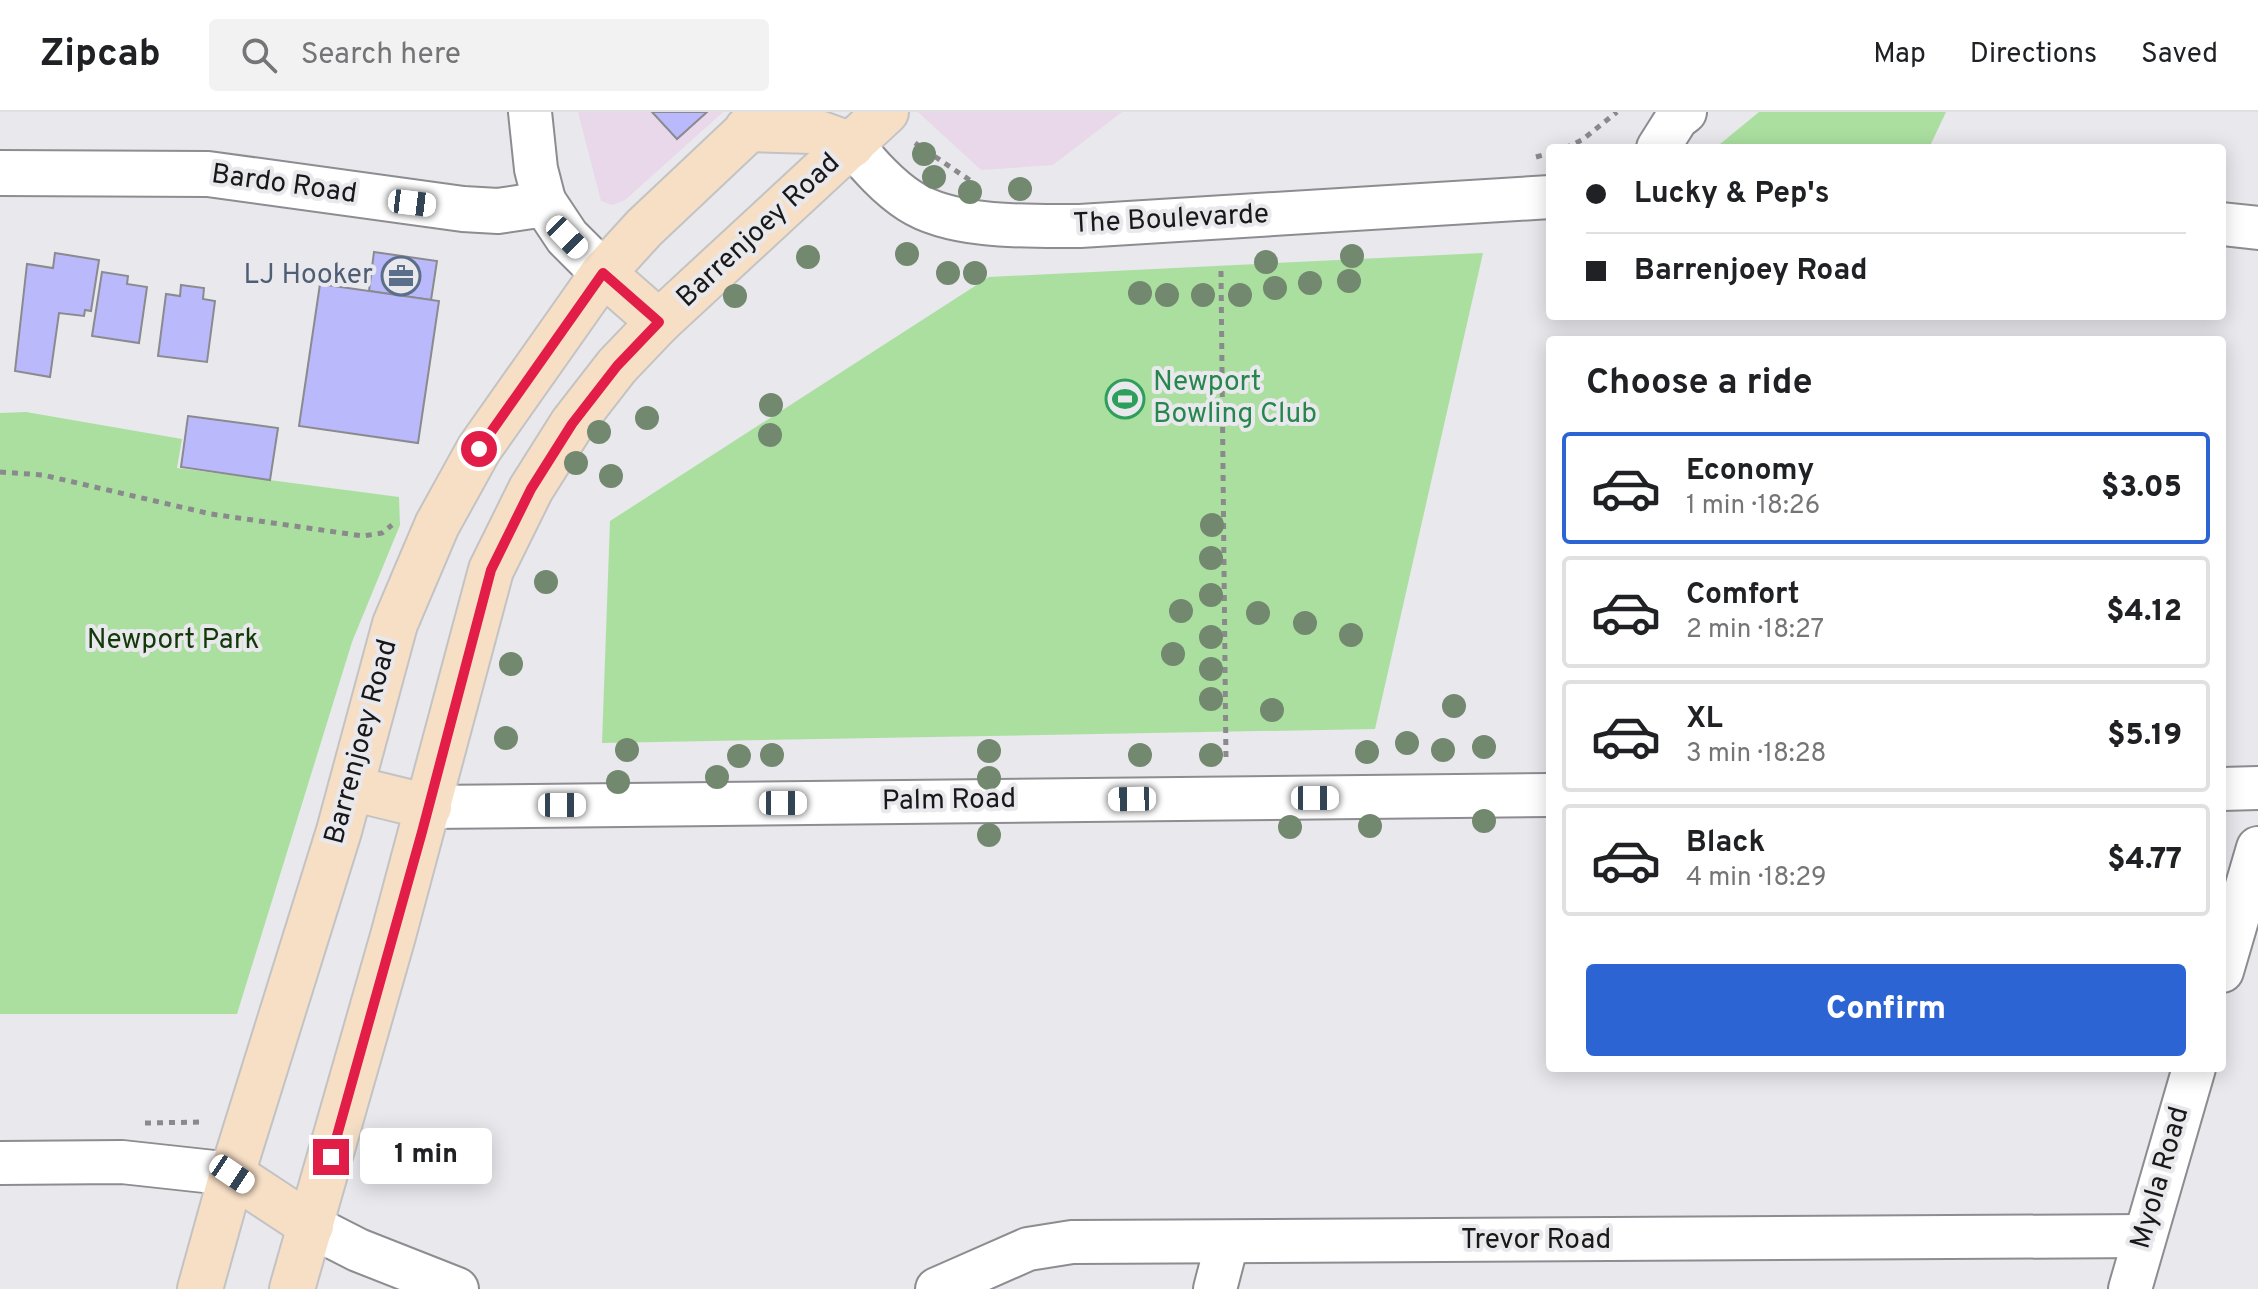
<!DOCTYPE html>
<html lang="en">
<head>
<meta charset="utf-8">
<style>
	:root { --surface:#fff; --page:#f2f2f2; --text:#202124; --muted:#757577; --line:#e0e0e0; --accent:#2c65d3 }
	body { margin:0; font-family:Overpass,sans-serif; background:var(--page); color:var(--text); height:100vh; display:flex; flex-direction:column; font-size:30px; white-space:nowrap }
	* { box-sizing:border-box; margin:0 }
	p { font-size:26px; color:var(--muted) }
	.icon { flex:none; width:44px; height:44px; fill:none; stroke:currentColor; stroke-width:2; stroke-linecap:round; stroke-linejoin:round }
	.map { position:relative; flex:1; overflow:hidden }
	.drawer { position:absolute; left:1546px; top:224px; width:680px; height:736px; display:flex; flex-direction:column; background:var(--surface); border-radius:8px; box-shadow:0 4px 20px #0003 }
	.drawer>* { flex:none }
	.banner { position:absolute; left:1546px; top:32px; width:680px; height:176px; border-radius:8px; box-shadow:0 4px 20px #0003; display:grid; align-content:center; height:176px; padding:0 40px; background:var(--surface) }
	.end { position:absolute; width:36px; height:36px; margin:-18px; border:10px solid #e11d48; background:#fff; box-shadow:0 0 0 4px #fff }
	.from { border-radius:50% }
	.bubble { position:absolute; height:56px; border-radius:8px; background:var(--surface); box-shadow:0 4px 20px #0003; font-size:26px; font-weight:800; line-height:56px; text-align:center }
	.car { position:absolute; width:24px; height:48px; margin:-24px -12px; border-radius:10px; box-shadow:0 0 6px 2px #0007; background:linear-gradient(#fff 24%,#345 0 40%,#fff 0 76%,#345 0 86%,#fff 0) }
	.banner b { display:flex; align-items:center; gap:28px; height:76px; font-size:30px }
	.banner b+b { border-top:2px solid var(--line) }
	.banner i { width:20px; height:20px; background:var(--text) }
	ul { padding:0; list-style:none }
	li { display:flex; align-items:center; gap:24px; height:112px; margin:0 16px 12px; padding:0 24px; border:4px solid var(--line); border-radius:8px }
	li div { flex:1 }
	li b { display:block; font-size:30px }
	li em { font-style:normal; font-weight:800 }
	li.on { border-color:var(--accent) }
	li>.icon { width:72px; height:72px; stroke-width:1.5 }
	h2 { padding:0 40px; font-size:36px; line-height:96px }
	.button { display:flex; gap:16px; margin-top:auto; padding:16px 40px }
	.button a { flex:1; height:92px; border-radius:8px; background:var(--accent); color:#fff; font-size:32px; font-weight:800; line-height:92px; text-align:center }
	header { display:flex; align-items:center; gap:48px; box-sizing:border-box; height:112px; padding:0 40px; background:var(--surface); border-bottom:2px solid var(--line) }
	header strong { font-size:38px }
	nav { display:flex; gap:44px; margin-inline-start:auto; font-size:28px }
	.search { width:560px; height:72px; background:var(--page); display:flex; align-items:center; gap:20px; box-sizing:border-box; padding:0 28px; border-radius:8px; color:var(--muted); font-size:30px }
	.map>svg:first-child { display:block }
	.commercial { fill:#e9d8ea }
	.green { fill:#abdfa0 }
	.building { fill:#bab9fb; stroke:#8a8a8f; stroke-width:2 }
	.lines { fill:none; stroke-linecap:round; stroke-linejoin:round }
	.street-casing { stroke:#8c8c91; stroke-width:46 }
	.secondary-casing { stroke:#8c8c91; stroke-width:48 }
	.primary-casing { stroke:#c3c3c3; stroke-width:48 }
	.path { stroke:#8a8a8d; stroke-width:5; stroke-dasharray:6 6; stroke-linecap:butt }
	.street { stroke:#fff; stroke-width:42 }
	.secondary { stroke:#fff; stroke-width:44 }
	.primary { stroke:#f7dfc6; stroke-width:44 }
	.tree { fill:#72886f }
	.route { stroke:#e11d48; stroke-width:10 }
	.labels { text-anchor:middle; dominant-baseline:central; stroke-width:8; stroke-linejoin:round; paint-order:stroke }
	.street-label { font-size:28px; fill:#181819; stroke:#e8e8ed }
	.service-label { font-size:28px; fill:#4e5e75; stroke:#e8e8ed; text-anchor:end }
	.leisure-label { font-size:28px; fill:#27864d; stroke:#e8e8ed; text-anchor:start }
	.park-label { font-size:28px; fill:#123908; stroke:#e8e8ed }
</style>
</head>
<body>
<header>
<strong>Zipcab</strong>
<div class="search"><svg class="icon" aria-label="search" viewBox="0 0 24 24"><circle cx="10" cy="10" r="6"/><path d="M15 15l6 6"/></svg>Search here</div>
<nav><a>Map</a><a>Directions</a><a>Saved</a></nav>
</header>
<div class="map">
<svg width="2258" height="1177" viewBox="0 0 2258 1177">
	<rect width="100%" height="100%" fill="#e8e8ed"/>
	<g class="commercial">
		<path d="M578,0H723L625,88L612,93L601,89Z"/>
		<path d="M918,0H1122L1053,53L981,58Z"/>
	</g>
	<g class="green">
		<path d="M1759,0H1946L1929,36H1743L1720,32Z"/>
		<path d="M1483,141L1375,617L602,631L610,409L989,165Z"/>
		<path d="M26,300L182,327L177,356L399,385L400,413L352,530L237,902H0V301Z"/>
	</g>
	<g class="building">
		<path d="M652,0H707L677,27Z"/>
		<path d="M374,140L437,149L431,188L369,179Z"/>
		<path d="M55,141L99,148L91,199L85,198L84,204L59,201L50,265L15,259L27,152L53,156Z"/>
		<path d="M102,160L128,164L127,172L147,175L139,231L92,224Z"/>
		<path d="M320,172L439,189L418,331L299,314Z"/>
		<path d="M181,173L204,176L203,187L215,189L207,250L158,244L166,182L180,184Z"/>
		<path d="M188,304L278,316L270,368L181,355Z"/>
	</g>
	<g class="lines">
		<defs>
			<g id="street">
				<path d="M530,0L536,57L545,92"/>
				<path d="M852,33C869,53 888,75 910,89C953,117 1030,114 1080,114L1550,85"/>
				<path d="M1658,36L1677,6L1685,0"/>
				<path d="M2222,112L2258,116"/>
				<path d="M2222,677L2258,676"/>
				<path d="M429,695L1550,683"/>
				<path d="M2222,859L2258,736"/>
				<path d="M0,1051L122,1050L232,1062"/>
				<path d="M311,1114L358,1138L457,1177"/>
				<path d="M937,1177L1028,1137L1072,1130L2144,1124"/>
				<path d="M1215,1177L1227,1131"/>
				<path d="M2130,1177L2194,956"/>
			</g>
			<path id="secondary" d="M0,61L208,62L463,97L498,99L545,92L567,125L603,161"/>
			<g id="primary">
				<path d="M747,17L813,19L852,33"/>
				<path d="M603,161L659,210"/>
				<path d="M351,676L429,695"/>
				<path d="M232,1062L311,1114"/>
				<path d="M200,1177L232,1062L339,719L395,512L437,413L479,337L603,161L644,116L767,0"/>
				<path d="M292,1177L393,824L491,458L531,377L572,312L617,254L659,210L886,0"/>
			</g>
		</defs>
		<use href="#street" class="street-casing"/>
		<use href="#secondary" class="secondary-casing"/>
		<use href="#primary" class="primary-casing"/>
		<g class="path">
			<path d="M915,31L971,69"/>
			<path d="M1565,36L1582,28L1617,0"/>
			<path d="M1536,45L1550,41"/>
			<path d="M1221,159L1226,650"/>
			<path d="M0,360L43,363L211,402L363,424L382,421L392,413"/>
			<path d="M145,1011L203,1010"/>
		</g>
		<use href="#street" class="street"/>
		<use href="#secondary" class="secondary"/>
		<use href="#primary" class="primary"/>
	</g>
	<g class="tree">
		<circle cx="924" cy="42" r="12"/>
		<circle cx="934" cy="65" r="12"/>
		<circle cx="1020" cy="77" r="12"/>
		<circle cx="970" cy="80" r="12"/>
		<circle cx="907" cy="142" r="12"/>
		<circle cx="1352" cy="144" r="12"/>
		<circle cx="808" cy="145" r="12"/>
		<circle cx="1266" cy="150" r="12"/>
		<circle cx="948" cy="161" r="12"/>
		<circle cx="975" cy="161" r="12"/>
		<circle cx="1349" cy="169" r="12"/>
		<circle cx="1310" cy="171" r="12"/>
		<circle cx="1275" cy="176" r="12"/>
		<circle cx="1140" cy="181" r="12"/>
		<circle cx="1167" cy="183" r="12"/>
		<circle cx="1203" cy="183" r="12"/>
		<circle cx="1240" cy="183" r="12"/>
		<circle cx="735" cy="184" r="12"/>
		<circle cx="771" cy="293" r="12"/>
		<circle cx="647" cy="306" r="12"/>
		<circle cx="599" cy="320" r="12"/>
		<circle cx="770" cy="323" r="12"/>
		<circle cx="576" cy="351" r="12"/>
		<circle cx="611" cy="364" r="12"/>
		<circle cx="1212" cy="413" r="12"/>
		<circle cx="1211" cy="446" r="12"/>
		<circle cx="546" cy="470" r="12"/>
		<circle cx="1211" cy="483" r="12"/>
		<circle cx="1181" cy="499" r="12"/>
		<circle cx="1258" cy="501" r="12"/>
		<circle cx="1305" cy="511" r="12"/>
		<circle cx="1351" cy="523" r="12"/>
		<circle cx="1211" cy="525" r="12"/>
		<circle cx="1173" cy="542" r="12"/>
		<circle cx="511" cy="552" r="12"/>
		<circle cx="1211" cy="557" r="12"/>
		<circle cx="1211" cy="587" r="12"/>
		<circle cx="1454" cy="594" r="12"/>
		<circle cx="1272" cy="598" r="12"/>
		<circle cx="506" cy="626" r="12"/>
		<circle cx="1407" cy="631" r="12"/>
		<circle cx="1484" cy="635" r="12"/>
		<circle cx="627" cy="638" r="12"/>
		<circle cx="1443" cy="638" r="12"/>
		<circle cx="989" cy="639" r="12"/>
		<circle cx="1367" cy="640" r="12"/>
		<circle cx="772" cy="643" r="12"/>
		<circle cx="1140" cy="643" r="12"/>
		<circle cx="1211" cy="643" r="12"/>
		<circle cx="739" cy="644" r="12"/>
		<circle cx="717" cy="665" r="12"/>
		<circle cx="989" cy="666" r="12"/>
		<circle cx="618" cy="670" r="12"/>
		<circle cx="1484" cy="709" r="12"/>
		<circle cx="1370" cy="714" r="12"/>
		<circle cx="1290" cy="715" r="12"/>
		<circle cx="989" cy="723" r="12"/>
	</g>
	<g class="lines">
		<path class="route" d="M331,1045L422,720L491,458L531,377L572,312L617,254L659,210L603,161L479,337"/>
	</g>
	<defs>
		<symbol id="office-ring" viewBox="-11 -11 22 22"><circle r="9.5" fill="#e8e8ed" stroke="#5c6f8a" stroke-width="1.5"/><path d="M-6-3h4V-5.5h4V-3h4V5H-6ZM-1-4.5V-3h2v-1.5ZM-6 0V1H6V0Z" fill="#5c6f8a"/></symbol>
		<symbol id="stadium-ring" viewBox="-11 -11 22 22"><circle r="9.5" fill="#e8e8ed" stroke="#2e9e5b" stroke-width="1.5"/><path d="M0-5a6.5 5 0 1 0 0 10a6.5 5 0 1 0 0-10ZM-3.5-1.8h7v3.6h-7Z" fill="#2e9e5b"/></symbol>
	</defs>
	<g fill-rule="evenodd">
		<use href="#office-ring" x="379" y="142" width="44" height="44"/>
		<use href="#stadium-ring" x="1103" y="265" width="44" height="44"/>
	</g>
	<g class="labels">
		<g class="street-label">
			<text transform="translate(284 73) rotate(8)">Bardo Road</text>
			<text transform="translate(1171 108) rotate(-3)">The Boulevarde</text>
			<text transform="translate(759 119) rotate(-43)">Barrenjoey Road</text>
			<text transform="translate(362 630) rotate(-75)">Barrenjoey Road</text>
			<text transform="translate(949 689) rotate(-1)">Palm Road</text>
			<text transform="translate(2161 1066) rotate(-74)">Myola Road</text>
			<text x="1536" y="1129">Trevor Road</text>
		</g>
		<g class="service-label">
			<text x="373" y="164">LJ Hooker</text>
		</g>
		<g class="leisure-label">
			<text x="1153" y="271">Newport<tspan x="1153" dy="32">Bowling Club</tspan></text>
		</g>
		<g class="park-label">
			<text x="173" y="529">Newport Park</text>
		</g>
	</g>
</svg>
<i class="end from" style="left:479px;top:337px"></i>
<i class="end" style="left:331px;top:1045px"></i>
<div class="bubble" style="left:360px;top:1016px;width:132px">1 min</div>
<i class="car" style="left:412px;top:91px;rotate:97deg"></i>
<i class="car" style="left:567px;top:125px;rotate:136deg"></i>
<i class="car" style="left:1315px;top:686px;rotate:90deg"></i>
<i class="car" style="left:1132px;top:687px;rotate:269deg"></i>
<i class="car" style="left:783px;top:691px;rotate:90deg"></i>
<i class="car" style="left:562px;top:693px;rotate:90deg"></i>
<i class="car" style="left:232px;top:1062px;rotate:124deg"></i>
<div class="banner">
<b><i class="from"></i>Lucky &amp; Pep's</b>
<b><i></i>Barrenjoey Road</b>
</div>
<section class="drawer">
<h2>Choose a ride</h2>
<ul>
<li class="on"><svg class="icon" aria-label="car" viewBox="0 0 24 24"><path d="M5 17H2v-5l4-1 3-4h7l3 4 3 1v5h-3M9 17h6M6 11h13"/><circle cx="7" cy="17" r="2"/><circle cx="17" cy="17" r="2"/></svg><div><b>Economy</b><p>1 min · 18:26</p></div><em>$3.05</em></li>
<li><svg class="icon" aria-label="car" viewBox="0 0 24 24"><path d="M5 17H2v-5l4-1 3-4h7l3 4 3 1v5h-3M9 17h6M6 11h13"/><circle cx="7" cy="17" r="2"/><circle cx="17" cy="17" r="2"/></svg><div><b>Comfort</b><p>2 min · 18:27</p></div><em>$4.12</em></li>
<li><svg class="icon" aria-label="car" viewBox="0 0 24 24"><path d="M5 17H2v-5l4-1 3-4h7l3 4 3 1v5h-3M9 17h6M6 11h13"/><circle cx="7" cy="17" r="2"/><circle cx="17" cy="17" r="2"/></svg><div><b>XL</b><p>3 min · 18:28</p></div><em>$5.19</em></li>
<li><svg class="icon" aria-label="car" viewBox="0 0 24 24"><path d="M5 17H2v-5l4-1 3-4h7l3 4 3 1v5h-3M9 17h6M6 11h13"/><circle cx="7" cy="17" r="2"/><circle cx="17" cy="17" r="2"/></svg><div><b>Black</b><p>4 min · 18:29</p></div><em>$4.77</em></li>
</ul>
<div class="button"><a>Confirm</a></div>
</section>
</div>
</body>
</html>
